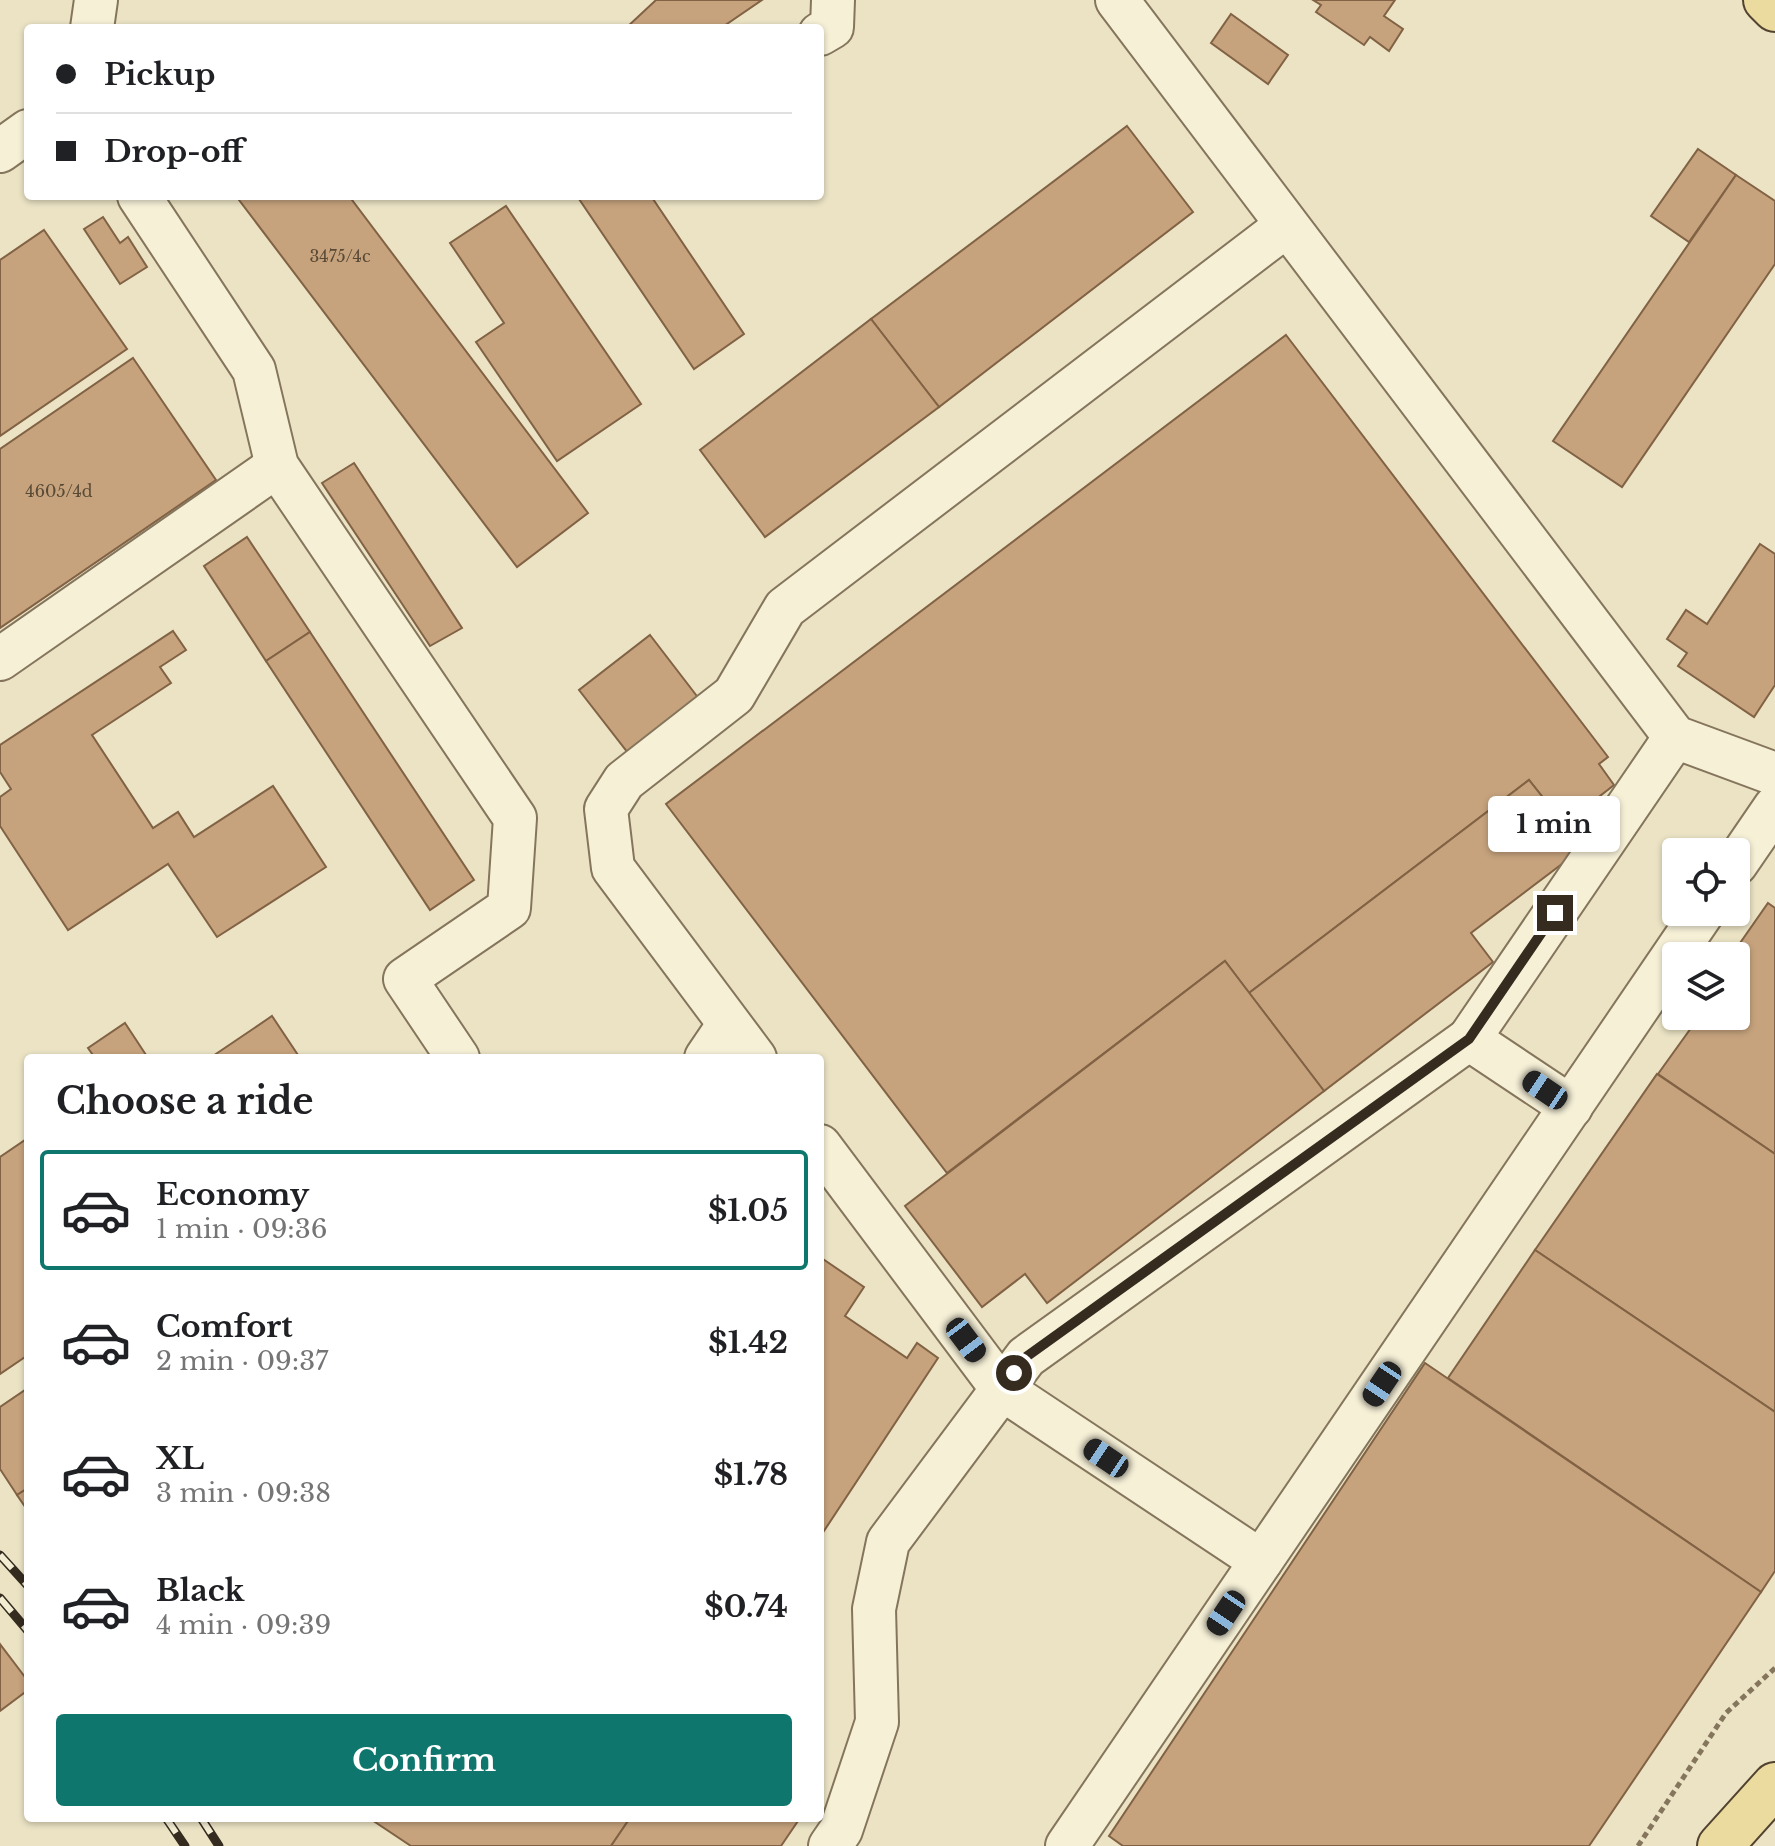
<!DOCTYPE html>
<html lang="en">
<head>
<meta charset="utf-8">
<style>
	:root { --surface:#fff; --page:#f2f2f2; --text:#202124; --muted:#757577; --line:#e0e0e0; --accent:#0f766e }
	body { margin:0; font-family:"Libre Baskerville",serif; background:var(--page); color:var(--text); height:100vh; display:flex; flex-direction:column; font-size:30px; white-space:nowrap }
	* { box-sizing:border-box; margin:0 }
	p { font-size:26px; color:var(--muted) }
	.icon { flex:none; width:44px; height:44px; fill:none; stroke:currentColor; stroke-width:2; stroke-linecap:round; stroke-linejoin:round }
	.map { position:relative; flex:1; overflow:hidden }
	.sheet { position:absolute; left:24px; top:1054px; width:800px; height:768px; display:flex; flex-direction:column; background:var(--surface); border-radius:8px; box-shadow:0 2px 6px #0004 }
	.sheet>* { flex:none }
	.banner { position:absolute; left:24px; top:24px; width:800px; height:176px; border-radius:8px; box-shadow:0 2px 6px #0004; display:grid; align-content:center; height:176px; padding:0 32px; background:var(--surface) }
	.buttons { position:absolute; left:1662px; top:838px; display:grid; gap:16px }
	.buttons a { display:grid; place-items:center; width:88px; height:88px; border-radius:8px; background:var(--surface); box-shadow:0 2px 6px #0004; font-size:40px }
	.end { position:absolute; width:36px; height:36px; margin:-18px; border:10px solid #352c1f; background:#fff; box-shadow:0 0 0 4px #fff }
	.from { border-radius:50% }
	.bubble { position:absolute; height:56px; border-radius:8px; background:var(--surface); box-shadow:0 2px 6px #0004; font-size:26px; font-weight:700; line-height:56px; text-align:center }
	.car { position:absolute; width:24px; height:48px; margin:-24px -12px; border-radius:10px; box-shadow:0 0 6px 2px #0007; background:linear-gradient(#222 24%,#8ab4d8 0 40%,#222 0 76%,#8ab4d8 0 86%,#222 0) }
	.banner b { display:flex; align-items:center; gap:28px; height:76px; font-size:30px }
	.banner b+b { border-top:2px solid var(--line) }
	.banner i { width:20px; height:20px; background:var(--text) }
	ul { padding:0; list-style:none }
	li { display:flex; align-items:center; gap:24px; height:120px; margin:0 16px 12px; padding:0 16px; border:4px solid transparent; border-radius:8px }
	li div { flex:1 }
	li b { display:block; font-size:30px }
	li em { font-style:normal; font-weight:700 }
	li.current { border-color:var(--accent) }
	li>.icon { width:72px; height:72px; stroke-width:1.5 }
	h2 { padding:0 32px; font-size:36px; line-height:96px }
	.action { display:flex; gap:16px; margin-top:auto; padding:16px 32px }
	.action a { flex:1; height:92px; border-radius:8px; background:var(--accent); color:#fff; font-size:32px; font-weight:700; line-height:92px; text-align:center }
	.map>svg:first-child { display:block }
	.building { fill:#c6a37d; stroke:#816244; stroke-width:2 }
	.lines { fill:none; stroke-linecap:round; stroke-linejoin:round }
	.minor-casing { stroke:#84755c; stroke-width:46 }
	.major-casing { stroke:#524330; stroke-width:48 }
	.path { stroke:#84755c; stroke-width:5; stroke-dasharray:6 4; stroke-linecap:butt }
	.minor { stroke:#f6f0d7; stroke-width:42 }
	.major { stroke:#ebdb9f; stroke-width:44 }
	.rail-casing { stroke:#352c1f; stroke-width:9 }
	.rail { stroke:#f3edd3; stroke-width:6; stroke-dasharray:18; stroke-linecap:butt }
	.route { stroke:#352c1f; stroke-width:10 }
	.labels { text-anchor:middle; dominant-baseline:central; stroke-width:7; stroke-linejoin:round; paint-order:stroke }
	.number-label { font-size:16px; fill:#594a36 }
</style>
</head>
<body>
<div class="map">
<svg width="1775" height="1846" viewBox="0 0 1775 1846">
	<rect width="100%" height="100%" fill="#ebe3c4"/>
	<g class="building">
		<path d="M656,0H762L721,28H626Z"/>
		<path d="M1313,0H1395L1384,16L1403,29L1389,51L1370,37L1364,45L1316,12L1321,5Z"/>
		<path d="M1231,14L1288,55L1268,84L1211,43Z"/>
		<path d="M1127,126L1193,212L939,407L871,319Z"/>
		<path d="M1698,149L1736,175L1689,242L1651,216Z"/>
		<path d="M1736,175L1775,201V264L1622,487L1553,441Z"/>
		<path d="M236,196H349L588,513L517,567Z"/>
		<path d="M577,196H651L744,334L694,369Z"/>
		<path d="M506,206L641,404L557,461L476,342L504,323L450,243Z"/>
		<path d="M103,217L120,243L128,237L147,267L120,284L84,229Z"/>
		<path d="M44,230L127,349L0,436V260Z"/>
		<path d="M871,319L939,407L765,537L700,450Z"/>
		<path d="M1286,335L1608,757L1599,764L1614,785L1564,824L1529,780L1249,993L1225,961L947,1173L666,804Z"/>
		<path d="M133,358L216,480L0,628V449Z"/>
		<path d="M354,463L462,628L430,646L322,483Z"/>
		<path d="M247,537L310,632L266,661L204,566Z"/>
		<path d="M1760,544L1775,554V685L1754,717L1678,666L1687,653L1667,639L1686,610L1707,624Z"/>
		<path d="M173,631L186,650L160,667L171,683L92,735L153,828L178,812L194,837L273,786L326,867L217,937L168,864L68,930L0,826V797L11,789L0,772V745Z"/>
		<path d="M310,632L474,880L430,910L266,661Z"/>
		<path d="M650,635L703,704L632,758L579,690Z"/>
		<path d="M1529,780L1583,848L1471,933L1493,962L1324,1091L1249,993Z"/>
		<path d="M1768,903L1775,908V1154L1658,1074L1691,1028L1685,1024L1690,1016H1736V956H1731Z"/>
		<path d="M1225,961L1324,1091L1047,1303L1025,1274L982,1307L905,1206Z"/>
		<path d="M272,1016L300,1058H210Z"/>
		<path d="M125,1023L148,1058H95L88,1048Z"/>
		<path d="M1657,1074L1775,1154V1412L1535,1250Z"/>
		<path d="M28,1138V1355L0,1374V1157Z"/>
		<path d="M1535,1250L1775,1412V1571L1761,1592L1448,1378Z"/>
		<path d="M820,1257L864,1287L845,1316L907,1358L917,1343L938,1358L820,1537Z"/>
		<path d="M1425,1363L1761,1592L1589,1846H1123L1109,1836Z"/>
		<path d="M28,1388V1488L17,1495L0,1469V1407Z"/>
		<path d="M28,1488V1511L17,1495Z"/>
		<path d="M0,1644L28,1681V1690L0,1711Z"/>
		<path d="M369,1818H630L611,1846H411Z"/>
		<path d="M630,1818H800L781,1846H611Z"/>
	</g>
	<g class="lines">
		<defs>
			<g id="minor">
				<path d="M1117,0L1675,737L1775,774"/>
				<path d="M92,28L96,0"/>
				<path d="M820,34L832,27L833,0"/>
				<path d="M0,151L28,131"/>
				<path d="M139,196L254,370L277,466L515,818L509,908L405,979L458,1058"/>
				<path d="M0,659L277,466"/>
				<path d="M1736,864L1775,807"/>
				<path d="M1469,1039L1675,737"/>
				<path d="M706,1058L729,1024"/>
				<path d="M755,1058L613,868L606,809L624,781L734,695L785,608L1286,226"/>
				<path d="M820,1146L1002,1389L1261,1561"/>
				<path d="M830,1846L841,1830L877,1722L874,1609L888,1542L1026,1357L1469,1039L1571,1107"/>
				<path d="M1067,1846L1703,912"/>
			</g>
			<g id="major">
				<path d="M1766,0L1775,9"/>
				<path d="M1720,1846L1775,1785"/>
			</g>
		</defs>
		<use href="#minor" class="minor-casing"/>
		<use href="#major" class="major-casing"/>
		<path class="path" d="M1638,1846L1726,1713L1775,1668"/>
		<use href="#minor" class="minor"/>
		<use href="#major" class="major"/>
		<defs>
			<g id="rail">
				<path d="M0,1555L28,1586"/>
				<path d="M0,1598L28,1631"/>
				<path d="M166,1818L185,1846"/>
				<path d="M201,1818L219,1846"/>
			</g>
		</defs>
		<use href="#rail" class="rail-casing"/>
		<use href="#rail" class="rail"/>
	</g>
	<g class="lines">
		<path class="route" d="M1014,1373L1026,1357L1469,1039L1555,913"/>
	</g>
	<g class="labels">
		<g class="number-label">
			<text x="340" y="256">3475/4c</text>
			<text x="59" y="491">4605/4d</text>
		</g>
	</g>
</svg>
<div class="buttons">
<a><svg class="icon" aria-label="locate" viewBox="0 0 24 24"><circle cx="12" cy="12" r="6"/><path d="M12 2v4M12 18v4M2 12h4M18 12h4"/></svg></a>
<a><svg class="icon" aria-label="layers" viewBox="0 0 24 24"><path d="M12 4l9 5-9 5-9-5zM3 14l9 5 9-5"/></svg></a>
</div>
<i class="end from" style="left:1014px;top:1373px"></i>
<i class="end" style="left:1555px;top:913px"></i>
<div class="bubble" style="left:1488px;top:796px;width:132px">1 min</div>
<i class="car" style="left:1545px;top:1090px;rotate:304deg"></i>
<i class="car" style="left:966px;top:1340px;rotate:143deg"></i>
<i class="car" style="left:1382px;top:1384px;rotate:214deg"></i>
<i class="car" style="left:1106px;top:1458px;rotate:304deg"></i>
<i class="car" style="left:1226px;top:1613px;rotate:214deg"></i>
<div class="banner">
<b><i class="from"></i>Pickup</b>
<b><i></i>Drop-off</b>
</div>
<section class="sheet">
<h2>Choose a ride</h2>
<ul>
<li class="current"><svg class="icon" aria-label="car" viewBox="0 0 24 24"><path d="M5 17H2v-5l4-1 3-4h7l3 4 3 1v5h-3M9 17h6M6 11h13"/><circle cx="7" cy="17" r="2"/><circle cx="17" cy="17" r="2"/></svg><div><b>Economy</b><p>1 min · 09:36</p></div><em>$1.05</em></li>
<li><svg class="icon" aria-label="car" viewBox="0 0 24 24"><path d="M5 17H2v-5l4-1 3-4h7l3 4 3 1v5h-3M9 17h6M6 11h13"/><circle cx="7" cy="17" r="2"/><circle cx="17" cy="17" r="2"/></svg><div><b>Comfort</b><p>2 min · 09:37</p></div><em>$1.42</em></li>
<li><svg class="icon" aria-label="car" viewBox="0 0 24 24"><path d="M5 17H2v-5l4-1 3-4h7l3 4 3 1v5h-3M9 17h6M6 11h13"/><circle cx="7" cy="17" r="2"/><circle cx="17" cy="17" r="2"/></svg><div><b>XL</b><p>3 min · 09:38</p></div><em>$1.78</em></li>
<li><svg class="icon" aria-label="car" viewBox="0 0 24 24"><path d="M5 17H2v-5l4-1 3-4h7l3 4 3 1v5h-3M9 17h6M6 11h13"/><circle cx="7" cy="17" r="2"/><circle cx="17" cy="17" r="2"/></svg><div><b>Black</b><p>4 min · 09:39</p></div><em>$0.74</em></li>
</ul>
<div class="action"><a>Confirm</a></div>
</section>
</div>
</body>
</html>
